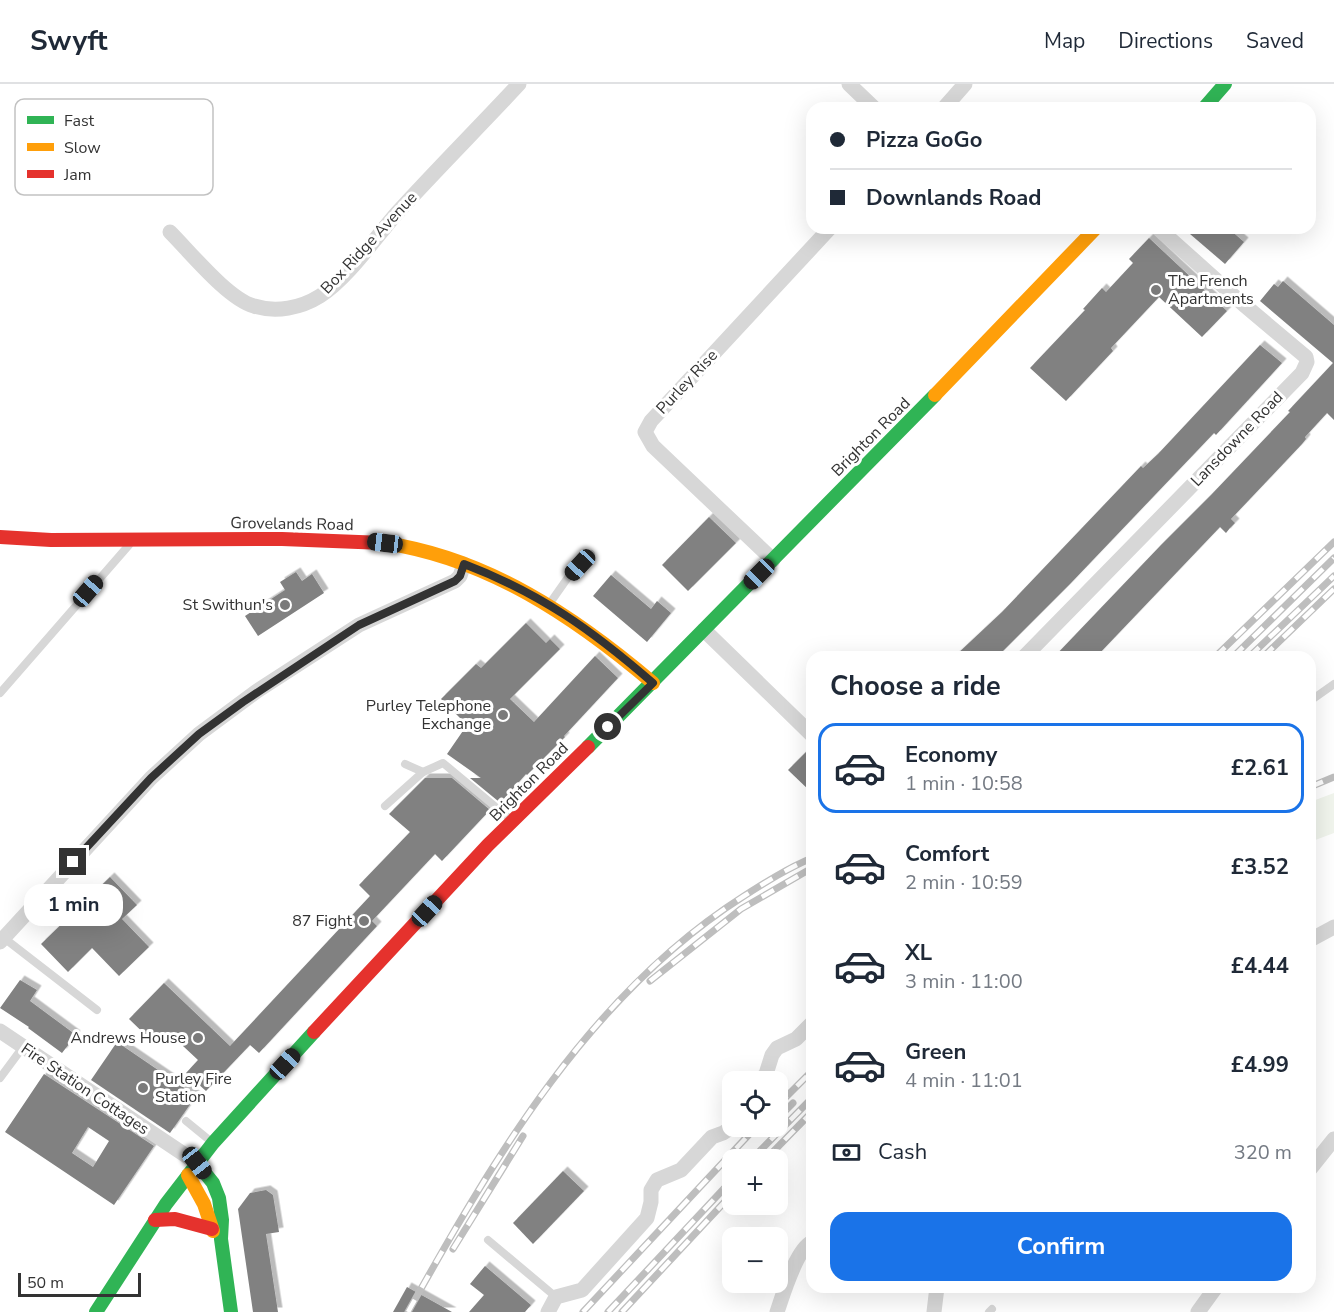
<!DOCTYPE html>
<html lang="en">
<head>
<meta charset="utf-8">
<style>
	:root { --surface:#fff; --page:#f2f2f3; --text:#1f2937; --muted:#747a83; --line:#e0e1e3; --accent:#1a73e8 }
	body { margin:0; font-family:"Nunito Sans",sans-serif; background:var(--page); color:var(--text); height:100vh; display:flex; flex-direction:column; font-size:22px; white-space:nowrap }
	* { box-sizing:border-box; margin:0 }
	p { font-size:20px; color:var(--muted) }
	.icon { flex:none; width:33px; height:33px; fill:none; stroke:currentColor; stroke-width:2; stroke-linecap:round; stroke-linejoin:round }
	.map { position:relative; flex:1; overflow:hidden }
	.sheet { position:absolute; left:806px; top:567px; width:510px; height:642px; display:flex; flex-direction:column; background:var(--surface); border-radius:18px; box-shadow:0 6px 24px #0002 }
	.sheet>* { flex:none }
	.banner { position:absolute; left:806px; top:18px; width:510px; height:132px; border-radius:18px; box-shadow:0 6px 24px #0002; display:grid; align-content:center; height:132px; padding:0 24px; background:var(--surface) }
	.buttons { position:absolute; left:722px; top:987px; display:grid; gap:12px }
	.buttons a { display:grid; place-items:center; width:66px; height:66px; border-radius:12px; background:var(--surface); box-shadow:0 6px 24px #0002; font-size:30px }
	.scale { position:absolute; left:18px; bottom:15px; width:123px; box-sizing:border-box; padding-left:6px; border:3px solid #333; border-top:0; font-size:16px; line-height:21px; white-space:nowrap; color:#333; -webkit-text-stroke:4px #fff; paint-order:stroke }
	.end { position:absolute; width:27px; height:27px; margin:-14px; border:8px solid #333; background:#fff; box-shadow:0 0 0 3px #fff }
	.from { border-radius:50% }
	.bubble { position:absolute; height:42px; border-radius:18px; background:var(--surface); box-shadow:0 6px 24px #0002; font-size:20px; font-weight:700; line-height:42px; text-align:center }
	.car { position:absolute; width:18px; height:36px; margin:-18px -9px; border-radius:8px; box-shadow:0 0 4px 2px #0007; background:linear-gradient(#222 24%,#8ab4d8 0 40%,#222 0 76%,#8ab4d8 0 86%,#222 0) }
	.banner b { display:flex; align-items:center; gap:21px; height:57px; font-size:22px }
	.banner b+b { border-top:2px solid var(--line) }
	.banner i { width:15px; height:15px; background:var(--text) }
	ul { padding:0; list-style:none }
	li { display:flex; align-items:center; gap:18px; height:90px; margin:0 12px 9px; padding:0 12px; border:3px solid transparent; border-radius:18px }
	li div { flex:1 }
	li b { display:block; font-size:22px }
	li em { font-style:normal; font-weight:700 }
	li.selected { border-color:var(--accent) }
	li>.icon { width:54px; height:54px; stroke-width:1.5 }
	h2 { padding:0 24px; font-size:27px; line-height:72px }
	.pay { display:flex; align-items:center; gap:15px; height:66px; padding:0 24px; font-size:22px }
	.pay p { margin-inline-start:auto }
	.button { display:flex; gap:12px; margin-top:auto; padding:12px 24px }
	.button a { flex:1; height:69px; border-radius:18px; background:var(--accent); color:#fff; font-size:24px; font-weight:700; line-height:69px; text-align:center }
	header { display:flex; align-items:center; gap:36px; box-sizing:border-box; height:84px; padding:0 30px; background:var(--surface); border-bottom:2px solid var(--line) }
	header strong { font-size:28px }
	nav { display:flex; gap:33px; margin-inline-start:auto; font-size:21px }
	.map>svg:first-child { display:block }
	.green { fill:#f1f5ed }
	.building { fill:#818181; fill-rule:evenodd; filter:url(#shadow) }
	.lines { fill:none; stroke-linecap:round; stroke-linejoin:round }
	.lane { stroke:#d7d7d7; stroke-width:8 }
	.street { stroke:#d7d7d7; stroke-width:15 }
	.fast { stroke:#30b455; stroke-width:14 }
	.slow { stroke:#ff9f0a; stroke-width:14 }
	.jam { stroke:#e5322d; stroke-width:14 }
	.rail-casing { stroke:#bebebe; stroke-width:7 }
	.rail { stroke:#fff; stroke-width:4.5; stroke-dasharray:14; stroke-linecap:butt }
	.route { stroke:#333; stroke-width:8 }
	.poi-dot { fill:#7a7a7a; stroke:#fff; stroke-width:2 }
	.labels { text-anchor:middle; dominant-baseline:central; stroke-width:6; stroke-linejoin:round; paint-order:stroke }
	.street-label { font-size:16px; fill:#333; stroke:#fff }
	.poi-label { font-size:16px; fill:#333; stroke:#fff; text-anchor:end }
	.key { fill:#fff; stroke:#c2c2c2; stroke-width:1.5 }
	.key-label { font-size:16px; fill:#333 }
</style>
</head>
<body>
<header>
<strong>Swyft</strong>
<nav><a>Map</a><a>Directions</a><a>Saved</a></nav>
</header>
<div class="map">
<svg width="1334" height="1228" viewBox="0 0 1334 1228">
	<defs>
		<filter id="shadow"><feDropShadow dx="4.5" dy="-4.5" stdDeviation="0" flood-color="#0004"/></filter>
	</defs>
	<rect width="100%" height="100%" fill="#fff"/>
	<path class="green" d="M1334,709V749L1310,758V718Z"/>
	<g class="building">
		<path d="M1183,144H1228L1244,158L1225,180Z"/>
		<path d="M1149,154L1227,227L1202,253L1159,213L1111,264L1113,267L1066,317L1030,284L1085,226L1083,225L1102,204L1106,208L1133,179L1129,175Z"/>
		<path d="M1283,197L1334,241V336L1327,329L1305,353L1306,355L1302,360L1231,435L1235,439L1230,444L1226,449L1220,443L1096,573H1054L1161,461L1211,411L1290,328L1288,327L1333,279L1260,217L1274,200L1278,203Z"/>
		<path d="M1260,261L1282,279L1216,351L1214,349L1195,369L1070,500L997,573H954L1002,528L1141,382L1143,384L1158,370Z"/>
		<path d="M709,433L736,459L688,507L662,481Z"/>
		<path d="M296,488L302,497L312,490L324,509L258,552L245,532L285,506L280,498Z"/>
		<path d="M611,491L651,525L657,517L671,529L647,558L593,512Z"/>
		<path d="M526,539L546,559L550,555L560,565L510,615L534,638L595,572L618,594L564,652L565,653L527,691L526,690L503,716L501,714L498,717L470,694H481L447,670L467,641L441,615L476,580L481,584Z"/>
		<path d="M812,662V709L788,686Z"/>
		<path d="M425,694H452L490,726L442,777L435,770L372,837L377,842L259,969L250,961L206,1007L186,989L198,976L168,948L156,961L129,935L164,899L230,962L370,812L359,801L410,748L389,730Z"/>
		<path d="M110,793L137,821L122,835L149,863L119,892L92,864L68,888L41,860Z"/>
		<path d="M20,896L37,906L30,917L76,951L62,969L28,944L29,943L0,924Z"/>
		<path d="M117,958L196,1012L170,1049L91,996Z"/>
		<path d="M44,990L154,1062L114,1121L5,1048ZM88,1043L109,1057L93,1083L72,1069Z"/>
		<path d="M563,1087L584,1107L533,1160L513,1139Z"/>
		<path d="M266,1106L273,1111L279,1148L266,1150L278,1228H253L238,1125L250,1109Z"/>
		<path d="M485,1182L531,1221L525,1228H469L484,1211L470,1200Z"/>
		<path d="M407,1203L452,1228H393Z"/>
	</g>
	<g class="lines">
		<g class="lane">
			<path d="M550,519L569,492L591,470"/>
			<path d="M0,609L129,461"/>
			<path d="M1310,617L1334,600"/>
			<path d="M405,680L423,688L443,679L509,734"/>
			<path d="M385,722L423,688"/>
			<path d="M4,854L97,926"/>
			<path d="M0,994L23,963"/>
			<path d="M186,1037L208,1055"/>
			<path d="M488,1156L556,1213"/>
			<path d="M989,1228L992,1225"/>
		</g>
		<g class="street">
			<path d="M849,0L874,24"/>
			<path d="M944,24L965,0"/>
			<path d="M170,148C190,168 228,215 254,222C276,229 301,224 320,212C348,194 375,154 397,129C437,85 479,43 519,0"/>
			<path d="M773,476L653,362L645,348L651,337L830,144"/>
			<path d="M704,546L812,651"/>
			<path d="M1024,573L1302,289L1307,278L1306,273L1243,220L1158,144"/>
			<path d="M1310,856L1334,843"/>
			<path d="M0,858L151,694L199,650L257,607L359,541L455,497L460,492L464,480"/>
			<path d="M0,947L197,1079"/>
			<path d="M758,998L766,990L772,971L777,964L796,955L812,939"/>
			<path d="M1310,1085L1334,1055"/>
			<path d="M548,1228L556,1213L582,1206L647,1134L651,1118V1106L657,1096L681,1086L712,1053L723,1049L734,1042"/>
			<path d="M777,1228C783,1211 796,1165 812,1158"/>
			<path d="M934,1228L937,1203"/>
			<path d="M1198,1228L1216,1203"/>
		</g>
		<g class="fast">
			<path d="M1204,24L1225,0"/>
			<path d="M588,663L935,311"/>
			<path d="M197,1079L213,1099L219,1114L222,1136L221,1155L231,1228"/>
			<path d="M96,1228L166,1120L213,1059L314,948"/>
		</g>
		<g class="slow">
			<path d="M935,311L1096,144"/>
			<path d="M384,459C488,474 575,533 653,599"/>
			<path d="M188,1091L204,1120L213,1147"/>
		</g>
		<g class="jam">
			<path d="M0,453L51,456L282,455L384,459"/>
			<path d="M314,948L488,761L588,663"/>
			<path d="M155,1136L175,1135L212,1145"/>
		</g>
		<defs>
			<g id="rail">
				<path d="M1215,573L1334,458"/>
				<path d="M1233,573L1334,474"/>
				<path d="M1249,573L1334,492"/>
				<path d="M1263,573L1334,505"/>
				<path d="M1310,703L1334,693"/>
				<path d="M650,897L741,825L812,784"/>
				<path d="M777,1022L812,987"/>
				<path d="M777,1035L793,1019"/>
				<path d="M751,1076L812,1014"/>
				<path d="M765,1076L812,1028"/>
				<path d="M453,1165L523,1052"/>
				<path d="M408,1228C495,1072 590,910 744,812C766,798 788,784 812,774"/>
				<path d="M583,1228L757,1042"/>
				<path d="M608,1228L732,1096"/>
				<path d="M622,1228L732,1110"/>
			</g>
		</defs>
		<use href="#rail" class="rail-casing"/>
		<use href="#rail" class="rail"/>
	</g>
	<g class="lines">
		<path class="route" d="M73,778L151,694L199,650L243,618L359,541L455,497L460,492L464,480C540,509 592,546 653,599L608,643"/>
	</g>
	<g class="poi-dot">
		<circle cx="1156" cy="206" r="6"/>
		<circle cx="285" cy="521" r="6"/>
		<circle cx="503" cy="631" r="6"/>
		<circle cx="364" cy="837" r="6"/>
		<circle cx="198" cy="954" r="6"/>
		<circle cx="143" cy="1004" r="6"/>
	</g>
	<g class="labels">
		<g class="street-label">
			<text transform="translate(369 159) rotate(-47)">Box Ridge Avenue</text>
			<text transform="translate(687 298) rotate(-47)">Purley Rise</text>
			<text transform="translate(871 353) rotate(-45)">Brighton Road</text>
			<text transform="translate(1237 355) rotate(-46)">Lansdowne Road</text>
			<text transform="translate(292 440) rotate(1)">Grovelands Road</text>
			<text transform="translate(529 698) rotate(-45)">Brighton Road</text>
			<text transform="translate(85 1005) rotate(34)">Fire Station Cottages</text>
		</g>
		<g class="poi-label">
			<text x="1168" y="197" text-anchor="start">The French<tspan x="1168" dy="18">Apartments</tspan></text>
			<text x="273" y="521">St Swithun's</text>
			<text x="491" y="622">Purley Telephone<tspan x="491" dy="18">Exchange</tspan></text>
			<text x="352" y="837">87 Fight</text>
			<text x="186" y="954">Andrews House</text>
			<text x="155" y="995" text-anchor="start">Purley Fire<tspan x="155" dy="18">Station</tspan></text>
		</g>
	</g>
	<rect x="15" y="15" width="198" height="96" rx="9" class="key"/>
	<rect x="27" y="32" width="27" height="8" fill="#30b455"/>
	<rect x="27" y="59" width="27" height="8" fill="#ff9f0a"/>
	<rect x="27" y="86" width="27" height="8" fill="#e5322d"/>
	<g class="key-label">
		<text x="64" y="42">Fast</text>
		<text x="64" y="69">Slow</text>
		<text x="64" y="96">Jam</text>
	</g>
</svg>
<div class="buttons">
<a><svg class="icon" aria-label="locate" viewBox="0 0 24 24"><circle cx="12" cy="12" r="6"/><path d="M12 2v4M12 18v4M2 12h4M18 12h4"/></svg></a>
<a>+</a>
<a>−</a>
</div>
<div class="scale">50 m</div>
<i class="end from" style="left:608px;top:643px"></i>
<i class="end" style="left:73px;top:778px"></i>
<div class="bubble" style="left:24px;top:800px;width:99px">1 min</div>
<i class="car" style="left:385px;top:459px;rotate:277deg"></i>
<i class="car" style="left:580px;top:481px;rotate:223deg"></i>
<i class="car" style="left:759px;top:490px;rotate:225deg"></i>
<i class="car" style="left:88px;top:507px;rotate:41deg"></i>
<i class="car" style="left:427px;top:827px;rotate:43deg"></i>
<i class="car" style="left:285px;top:980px;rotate:43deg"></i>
<i class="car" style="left:197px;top:1079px;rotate:142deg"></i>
<div class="banner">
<b><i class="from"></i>Pizza GoGo</b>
<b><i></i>Downlands Road</b>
</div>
<section class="sheet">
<h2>Choose a ride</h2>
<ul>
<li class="selected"><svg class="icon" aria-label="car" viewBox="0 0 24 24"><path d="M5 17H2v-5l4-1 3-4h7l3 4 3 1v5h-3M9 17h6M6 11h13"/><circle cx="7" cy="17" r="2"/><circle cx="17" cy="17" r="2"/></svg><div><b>Economy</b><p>1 min · 10:58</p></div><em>£2.61</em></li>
<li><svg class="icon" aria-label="car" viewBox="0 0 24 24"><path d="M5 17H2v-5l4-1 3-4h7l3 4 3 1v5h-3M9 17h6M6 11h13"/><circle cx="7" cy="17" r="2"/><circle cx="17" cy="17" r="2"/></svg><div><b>Comfort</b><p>2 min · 10:59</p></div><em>£3.52</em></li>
<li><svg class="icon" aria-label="car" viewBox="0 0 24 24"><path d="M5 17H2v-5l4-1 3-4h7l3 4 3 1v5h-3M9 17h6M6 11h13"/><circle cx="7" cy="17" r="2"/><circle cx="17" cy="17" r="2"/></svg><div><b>XL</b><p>3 min · 11:00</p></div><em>£4.44</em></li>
<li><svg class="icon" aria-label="car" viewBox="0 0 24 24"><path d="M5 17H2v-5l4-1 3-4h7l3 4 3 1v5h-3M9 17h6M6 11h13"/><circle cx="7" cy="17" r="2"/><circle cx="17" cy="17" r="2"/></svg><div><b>Green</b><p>4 min · 11:01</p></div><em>£4.99</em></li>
</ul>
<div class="pay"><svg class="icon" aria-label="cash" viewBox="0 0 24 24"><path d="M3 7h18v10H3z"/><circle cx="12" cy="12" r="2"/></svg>Cash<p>320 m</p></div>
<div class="button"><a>Confirm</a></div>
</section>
</div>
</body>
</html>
